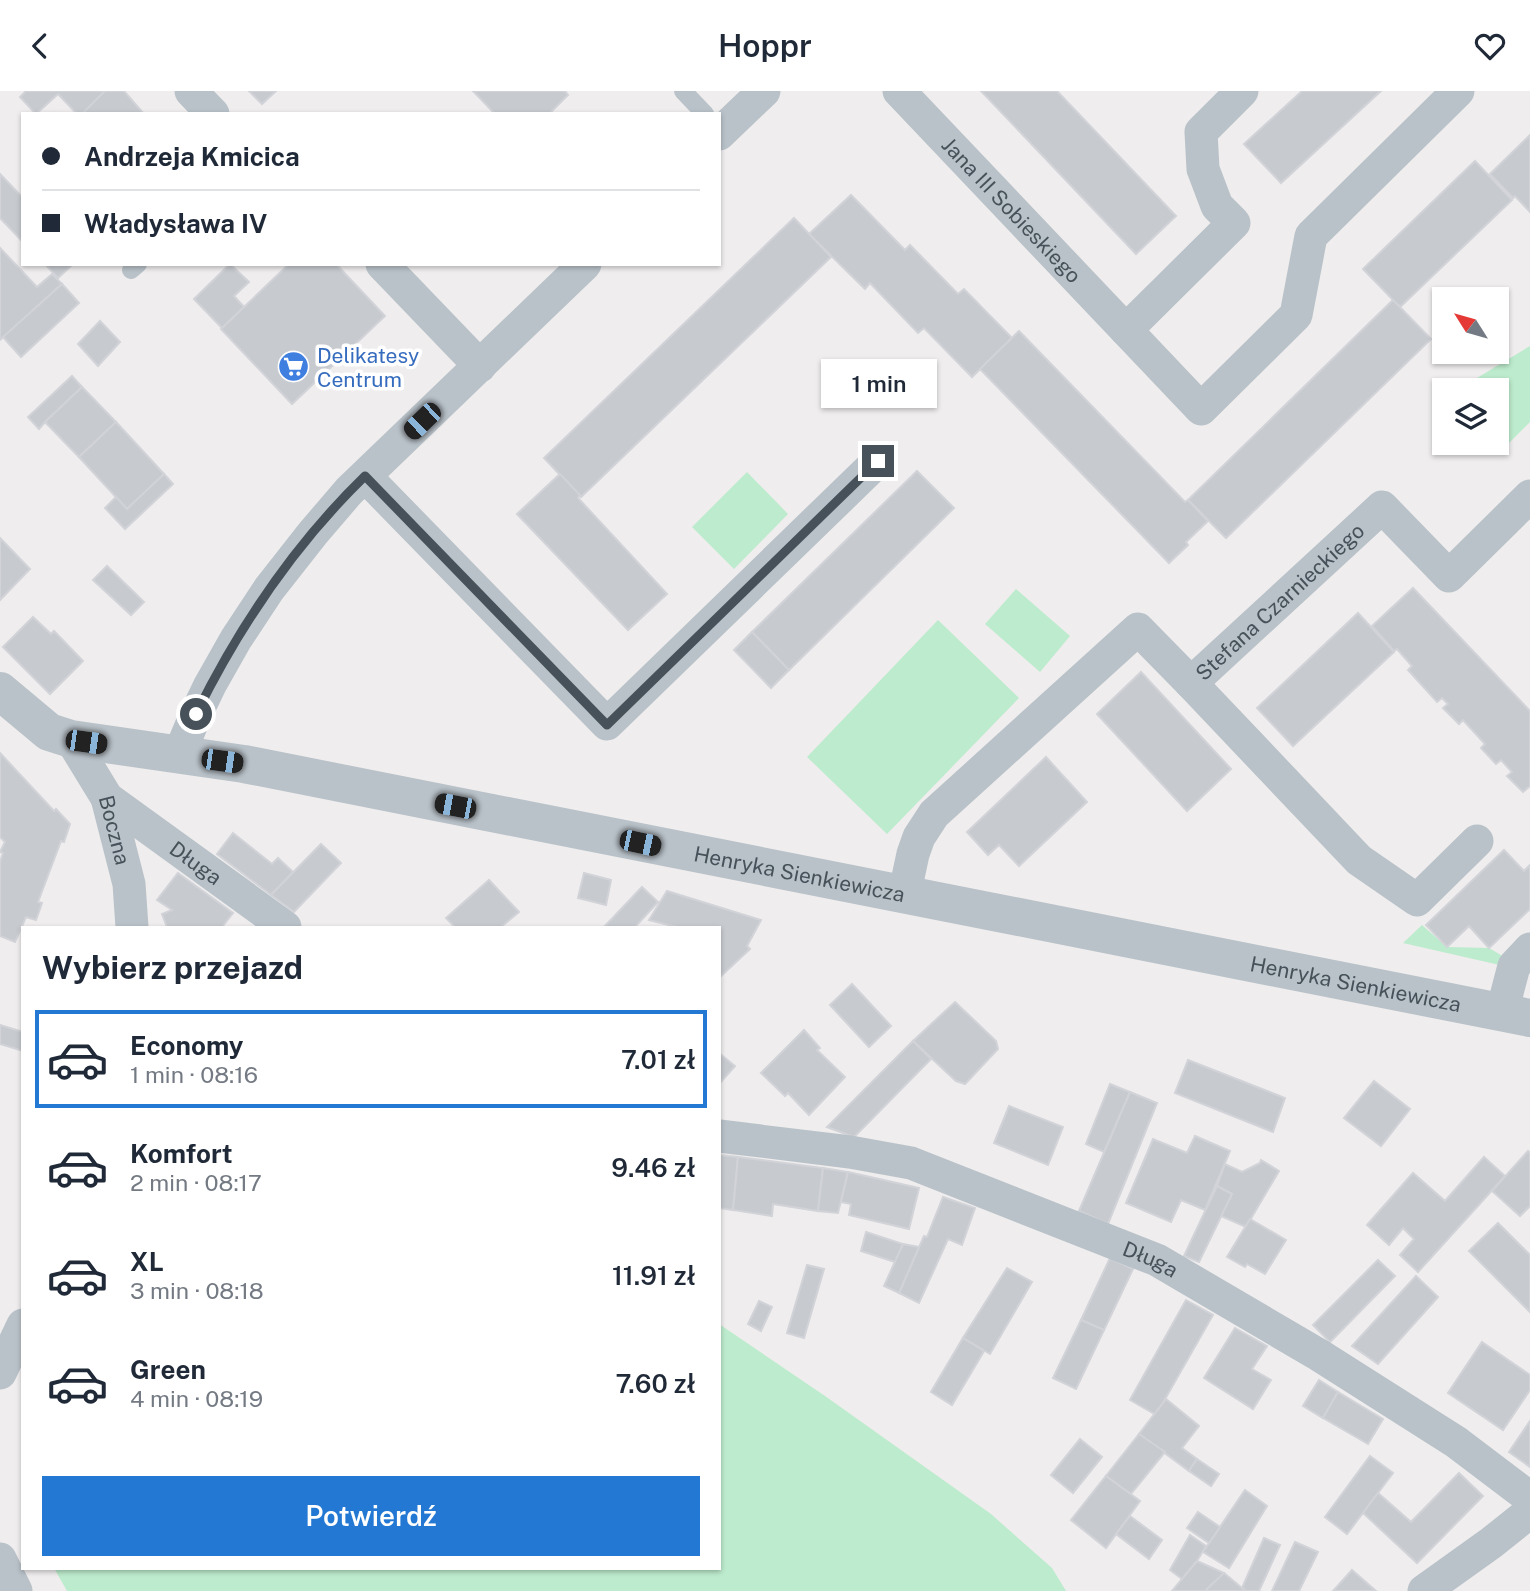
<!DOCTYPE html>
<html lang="pl">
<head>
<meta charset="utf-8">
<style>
	:root { --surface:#fff; --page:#f6f6f7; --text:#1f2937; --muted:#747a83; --line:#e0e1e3; --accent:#2378d3 }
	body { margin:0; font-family:"Public Sans",sans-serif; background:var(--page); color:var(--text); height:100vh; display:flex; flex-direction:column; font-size:26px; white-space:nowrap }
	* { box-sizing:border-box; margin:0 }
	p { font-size:23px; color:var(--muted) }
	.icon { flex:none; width:38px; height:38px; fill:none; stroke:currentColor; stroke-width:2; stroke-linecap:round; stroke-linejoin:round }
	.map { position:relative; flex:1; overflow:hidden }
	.panel { position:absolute; left:21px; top:835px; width:700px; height:644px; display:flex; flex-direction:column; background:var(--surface); border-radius:0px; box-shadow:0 2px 5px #0004 }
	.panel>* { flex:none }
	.banner { position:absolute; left:21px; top:21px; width:700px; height:154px; border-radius:0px; box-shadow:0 2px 5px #0004; display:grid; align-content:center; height:154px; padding:0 21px; background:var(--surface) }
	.needle { width:46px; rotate:307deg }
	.tools { position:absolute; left:1432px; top:196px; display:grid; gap:14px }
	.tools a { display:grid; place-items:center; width:77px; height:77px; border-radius:0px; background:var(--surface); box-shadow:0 2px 5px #0004; font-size:35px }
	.end { position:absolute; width:32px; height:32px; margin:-16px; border:9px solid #465159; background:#fff; box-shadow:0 0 0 4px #fff }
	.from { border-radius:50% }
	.bubble { position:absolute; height:49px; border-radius:0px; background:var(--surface); box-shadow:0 2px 5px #0004; font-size:23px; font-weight:600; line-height:49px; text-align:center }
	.car { position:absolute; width:21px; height:42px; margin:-21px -10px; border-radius:9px; box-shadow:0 0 5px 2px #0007; background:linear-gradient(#222 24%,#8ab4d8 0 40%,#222 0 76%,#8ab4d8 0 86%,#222 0) }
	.banner b { display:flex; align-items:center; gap:24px; height:66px; font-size:26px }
	.banner b+b { border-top:2px solid var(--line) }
	.banner i { width:18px; height:18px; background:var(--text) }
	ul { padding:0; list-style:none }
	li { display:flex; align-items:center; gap:21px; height:98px; margin:0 14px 10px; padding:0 7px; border:4px solid transparent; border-radius:0px }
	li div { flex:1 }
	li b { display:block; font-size:26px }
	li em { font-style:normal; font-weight:600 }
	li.on { border-color:var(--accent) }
	li>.icon { width:63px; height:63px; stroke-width:1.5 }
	h2 { padding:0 21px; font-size:32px; line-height:84px }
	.button { display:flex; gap:14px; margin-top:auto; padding:14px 21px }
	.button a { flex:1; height:80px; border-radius:0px; background:var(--accent); color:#fff; font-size:28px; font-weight:600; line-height:80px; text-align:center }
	header { display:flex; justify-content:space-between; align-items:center; height:91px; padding:0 21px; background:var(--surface); font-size:32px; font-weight:600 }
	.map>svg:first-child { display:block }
	.green { fill:#bdebcd }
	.building { fill:#c7cacf; stroke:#d1d3d8; stroke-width:2 }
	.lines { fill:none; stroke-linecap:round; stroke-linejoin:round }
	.service { stroke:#b9c2c9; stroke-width:18 }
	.minor { stroke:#b9c2c9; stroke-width:33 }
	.tertiary { stroke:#b9c2c9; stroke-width:38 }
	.route { stroke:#465159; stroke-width:9 }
	.labels { text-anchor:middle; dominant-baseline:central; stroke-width:7; stroke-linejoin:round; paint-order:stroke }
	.street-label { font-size:21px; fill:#465159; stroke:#fff }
	.shop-label { font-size:21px; fill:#366cbe; stroke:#fff; text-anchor:start }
</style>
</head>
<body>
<header><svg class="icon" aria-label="back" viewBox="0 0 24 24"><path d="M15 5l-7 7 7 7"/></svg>Hoppr<svg class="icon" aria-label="heart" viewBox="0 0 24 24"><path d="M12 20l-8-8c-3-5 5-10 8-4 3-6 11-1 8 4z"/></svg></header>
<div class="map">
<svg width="1530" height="1500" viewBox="0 0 1530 1500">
	<rect width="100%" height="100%" fill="#efeded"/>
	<g class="green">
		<path d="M1530,255V331L1506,355L1496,348V299H1457Z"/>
		<path d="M747,381L788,423L734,478L692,436Z"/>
		<path d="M1016,498L1070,545L1040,581L985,533Z"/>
		<path d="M938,529L1019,607L887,743L807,666Z"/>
		<path d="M1422,834L1447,856L1489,857L1530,881L1403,852Z"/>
		<path d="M719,1233L825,1305L991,1423L1052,1477L1066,1500H67L54,1477H719Z"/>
	</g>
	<g class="building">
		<path d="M26,0H105L82,23H77L58,3L36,23L20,6Z"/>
		<path d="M105,0H124L144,23H82Z"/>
		<path d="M249,0H276L262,13Z"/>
		<path d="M473,0H565L568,4L549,23H495Z"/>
		<path d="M981,0H1057L1176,125L1136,163Z"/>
		<path d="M1302,0H1381L1281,92L1244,53Z"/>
		<path d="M1530,44V121L1515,105L1513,107L1490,83Z"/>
		<path d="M1475,70L1512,109L1400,216L1363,178Z"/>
		<path d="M0,83L23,107V151L0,127Z"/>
		<path d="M851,104L905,159L910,154L958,203L964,198L1012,247L972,286L924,237L918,242L870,192L865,198L809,143Z"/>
		<path d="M794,127L831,166L581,406L544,367Z"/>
		<path d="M0,157L37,196L52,183L62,193L0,249Z"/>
		<path d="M45,173H73L58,187Z"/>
		<path d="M230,173L249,191L234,205L244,216L222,237L194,208Z"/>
		<path d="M289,173H336L385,225L292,313L221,238Z"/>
		<path d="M62,193L79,212L21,266L3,246Z"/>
		<path d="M1393,209L1431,248L1226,447L1188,409Z"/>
		<path d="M100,230L120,251L98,275L78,253Z"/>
		<path d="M1019,240L1185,411L1188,409L1208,430L1186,451L1188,454L1169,472L980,278Z"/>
		<path d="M72,285L82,296L45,331L39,338L28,326Z"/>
		<path d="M82,296L116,331L79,366L45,331Z"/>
		<path d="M116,331L164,383L127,418L79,366Z"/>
		<path d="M917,380L954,417L789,579L752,541Z"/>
		<path d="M164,383L173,393L125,438L105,417L116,406L127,418Z"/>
		<path d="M560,383L580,404L578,407L667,503L628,539L517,423Z"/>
		<path d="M0,447L30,478L0,509Z"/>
		<path d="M107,475L144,511L131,524L93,489Z"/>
		<path d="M1413,497L1530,620V695L1523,701L1507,685L1512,681L1501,669L1496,673L1481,657L1485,653L1463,629L1459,633L1443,617L1448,613L1442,607L1437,611L1408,579L1412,575L1397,558L1394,560L1372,535Z"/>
		<path d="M1358,522L1394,561L1293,655L1257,617Z"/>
		<path d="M33,526L51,543L54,540L83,570L50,603L3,556Z"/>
		<path d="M752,541L789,579L771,597L734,559Z"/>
		<path d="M1141,581L1231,678L1187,720L1097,623Z"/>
		<path d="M0,662L54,720L56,718L70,733L64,751L61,750L38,811L42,812L36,829L26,826L15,851L0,845V771L3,762L0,761L5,751L0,746Z"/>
		<path d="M1046,666L1087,711L1019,775L999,754L988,764L967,741Z"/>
		<path d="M233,742L272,773L278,767L293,781L271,804L217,763Z"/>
		<path d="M321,753L341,772L294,821L271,804Z"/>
		<path d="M1504,759L1524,780L1530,774V818L1489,857L1469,835L1447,856L1426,834Z"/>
		<path d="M178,782L233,822L222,836H167L162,823L172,819L157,809Z"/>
		<path d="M584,782L611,789L606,814L578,807Z"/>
		<path d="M489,789L519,821L501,836H455L446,827Z"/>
		<path d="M642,796L658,811L635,836H604Z"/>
		<path d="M667,800L761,829L747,855L750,858L719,887V836H677L649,829Z"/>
		<path d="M852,893L891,935L869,956L830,914Z"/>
		<path d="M955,911L996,950L998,958L965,993L956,990L913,950Z"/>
		<path d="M0,934L23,941V960L0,953Z"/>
		<path d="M804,939L820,957L817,959L845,986L809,1024L788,1002L785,1005L761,982Z"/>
		<path d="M913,950L931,968L854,1046L827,1036Z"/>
		<path d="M719,962L735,975L719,993Z"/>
		<path d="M1188,969L1285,1007L1273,1041L1175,1002Z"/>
		<path d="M1374,990L1410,1018L1381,1055L1344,1027Z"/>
		<path d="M1110,993L1130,1001L1104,1061L1086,1053Z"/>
		<path d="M1130,1001L1157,1012L1108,1133L1079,1120Z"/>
		<path d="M1009,1015L1063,1036L1048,1074L994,1052Z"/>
		<path d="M1195,1045L1230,1060L1205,1119L1181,1109L1171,1131L1126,1112L1153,1048L1187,1062Z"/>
		<path d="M1528,1060L1530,1062V1115L1520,1125L1492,1100Z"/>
		<path d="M719,1064L738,1066L733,1119L719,1117Z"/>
		<path d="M738,1066L823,1077L818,1120L773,1113L772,1125L733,1119Z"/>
		<path d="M1484,1066L1505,1085L1418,1181L1400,1164L1414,1148L1403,1137L1389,1154L1367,1134L1413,1082L1445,1110Z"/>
		<path d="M1261,1069L1279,1080L1246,1136L1221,1125L1232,1103L1217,1095L1225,1073L1242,1081L1260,1072Z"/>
		<path d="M823,1077L848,1081L838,1122L818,1120Z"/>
		<path d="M848,1081L919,1097L909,1138L849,1124L851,1113L841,1111Z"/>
		<path d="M1217,1095L1232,1103L1199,1171L1184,1165Z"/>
		<path d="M943,1106L975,1117L962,1154L948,1148L919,1212L899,1202L924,1145L927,1146Z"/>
		<path d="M1250,1128L1286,1149L1265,1183L1247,1173L1245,1176L1227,1166Z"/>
		<path d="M1498,1132L1530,1164V1221L1469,1160Z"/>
		<path d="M866,1141L903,1153L895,1171L861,1160Z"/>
		<path d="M903,1153L919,1156L899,1202L884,1195Z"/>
		<path d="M1110,1167L1133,1178L1104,1239L1081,1229Z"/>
		<path d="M1378,1169L1395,1185L1330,1251L1313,1234Z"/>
		<path d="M807,1174L824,1178L804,1247L787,1242Z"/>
		<path d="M1007,1177L1032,1191L990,1263L963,1247Z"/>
		<path d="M1416,1185L1438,1206L1378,1273L1352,1255Z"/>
		<path d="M1186,1209L1213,1224L1156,1324L1130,1309Z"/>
		<path d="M759,1210L772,1216L761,1240L748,1233Z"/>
		<path d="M1081,1229L1104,1239L1076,1298L1053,1287Z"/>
		<path d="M1235,1237L1267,1255L1252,1278L1271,1289L1253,1318L1204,1287Z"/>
		<path d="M963,1247L984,1260L952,1314L931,1301Z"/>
		<path d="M1482,1251L1530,1284V1299L1503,1339L1448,1302Z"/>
		<path d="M1319,1289L1338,1301L1323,1327L1303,1315Z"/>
		<path d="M1338,1301L1383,1328L1368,1353L1323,1327Z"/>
		<path d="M1166,1308L1199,1335L1182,1357L1197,1368L1189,1380L1139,1343Z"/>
		<path d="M1530,1330V1376L1509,1361Z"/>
		<path d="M1139,1343L1165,1361L1131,1403L1106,1385Z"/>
		<path d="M1080,1348L1102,1366L1073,1402L1051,1384Z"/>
		<path d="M1370,1365L1393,1382L1347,1443L1325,1426Z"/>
		<path d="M1197,1368L1219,1383L1211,1395L1189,1380Z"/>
		<path d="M1459,1382L1483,1405L1417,1472L1363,1422L1378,1402L1411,1431Z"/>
		<path d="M1106,1385L1140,1410L1106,1457L1071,1429Z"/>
		<path d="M1245,1399L1267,1415L1229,1477L1203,1461Z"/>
		<path d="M1198,1421L1220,1436L1209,1452L1187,1437Z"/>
		<path d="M1130,1425L1162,1449L1149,1468L1116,1443Z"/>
		<path d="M1190,1444L1206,1455L1197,1470L1182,1488L1170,1479Z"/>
		<path d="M1264,1447L1280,1454L1259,1500H1246L1242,1497Z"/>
		<path d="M1295,1451L1318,1461L1299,1500H1272Z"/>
		<path d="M1197,1470L1224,1482L1205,1500H1172Z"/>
		<path d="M1352,1479L1376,1500H1333Z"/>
		<path d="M1224,1482L1242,1497L1246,1500H1205Z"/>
	</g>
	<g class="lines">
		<g class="service">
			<path d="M683,0L705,23"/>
			<path d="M131,179L138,173"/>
		</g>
		<g class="minor">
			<path d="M191,0L213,23"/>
			<path id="s1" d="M899,0L1201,318L1296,224L1311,145L1458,0"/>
			<path d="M719,43L764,0"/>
			<path d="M382,173L480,275"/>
			<path d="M1126,239L1234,132L1217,115L1203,78L1201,41L1242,0"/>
			<path d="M365,385L607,633L878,370"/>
			<path d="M1191,592L1359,769L1417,809L1477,750"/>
			<path id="s2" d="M71,648L107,707L129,793L132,836"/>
			<path d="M179,664L196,623L210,594L236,548L269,498L313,442L349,400L585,173"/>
			<path id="s3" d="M107,707L285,836"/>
			<path id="s4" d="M904,805L913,763L919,746L934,723L1138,538L1191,592L1382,416L1449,485L1530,405"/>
			<path d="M1502,921L1514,875L1530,858"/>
			<path id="s5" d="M719,1045L850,1061L911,1072L1157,1169L1319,1264L1456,1351L1530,1407"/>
			<path d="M0,1282L23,1234"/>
			<path d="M0,1468L16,1500"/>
			<path d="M1424,1500L1491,1452L1530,1421"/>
		</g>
		<path class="tertiary" id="s6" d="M0,600L49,641L71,648L244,673L1530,927"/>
	</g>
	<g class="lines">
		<path class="route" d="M196,623C239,536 295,453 365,385L607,634L878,370"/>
	</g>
	<defs>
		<symbol id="supermarket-disc" viewBox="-11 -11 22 22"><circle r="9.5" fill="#3f7fe0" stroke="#fff"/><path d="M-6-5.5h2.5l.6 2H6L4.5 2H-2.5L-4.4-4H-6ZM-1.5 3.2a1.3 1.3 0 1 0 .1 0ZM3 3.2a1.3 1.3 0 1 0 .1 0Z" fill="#fff"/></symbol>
	</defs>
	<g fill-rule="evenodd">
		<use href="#supermarket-disc" x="276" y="258" width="35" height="35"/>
	</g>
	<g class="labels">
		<g class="street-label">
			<text stroke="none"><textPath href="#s1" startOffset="164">Jana III Sobieskiego</textPath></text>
			<text stroke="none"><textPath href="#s4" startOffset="560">Stefana Czarnieckiego</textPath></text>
			<text stroke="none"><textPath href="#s2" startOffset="102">Boczna</textPath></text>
			<text stroke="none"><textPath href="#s3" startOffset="110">Długa</textPath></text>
			<text stroke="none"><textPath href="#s6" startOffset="828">Henryka Sienkiewicza</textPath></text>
			<text stroke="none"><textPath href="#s6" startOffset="1395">Henryka Sienkiewicza</textPath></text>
			<text stroke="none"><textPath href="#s5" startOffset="452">Długa</textPath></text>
		</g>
		<g class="shop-label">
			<text x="317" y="264">Delikatesy<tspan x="317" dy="24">Centrum</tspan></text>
		</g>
	</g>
</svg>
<div class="tools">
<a><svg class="needle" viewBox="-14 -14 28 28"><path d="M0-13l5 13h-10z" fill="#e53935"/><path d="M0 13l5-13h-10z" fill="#747a83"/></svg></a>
<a><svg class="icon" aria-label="layers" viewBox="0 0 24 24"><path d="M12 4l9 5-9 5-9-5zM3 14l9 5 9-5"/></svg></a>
</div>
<i class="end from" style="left:196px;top:623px"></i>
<i class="end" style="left:878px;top:370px"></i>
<div class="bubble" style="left:821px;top:268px;width:116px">1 min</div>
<i class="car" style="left:422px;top:330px;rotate:226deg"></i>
<i class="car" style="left:86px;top:651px;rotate:98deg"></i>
<i class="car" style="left:222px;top:670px;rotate:98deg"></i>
<i class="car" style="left:455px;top:715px;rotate:281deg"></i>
<i class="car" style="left:640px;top:752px;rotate:102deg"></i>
<div class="banner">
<b><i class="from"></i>Andrzeja Kmicica</b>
<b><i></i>Władysława IV</b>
</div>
<section class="panel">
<h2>Wybierz przejazd</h2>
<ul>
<li class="on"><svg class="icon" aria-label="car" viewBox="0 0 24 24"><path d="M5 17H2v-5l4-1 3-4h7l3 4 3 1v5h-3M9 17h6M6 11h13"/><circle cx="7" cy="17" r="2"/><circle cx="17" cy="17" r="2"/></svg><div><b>Economy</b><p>1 min · 08:16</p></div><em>7.01 zł</em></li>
<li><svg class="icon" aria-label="car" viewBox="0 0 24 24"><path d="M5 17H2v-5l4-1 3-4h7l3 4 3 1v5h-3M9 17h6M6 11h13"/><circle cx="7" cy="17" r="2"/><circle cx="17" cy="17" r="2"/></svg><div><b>Komfort</b><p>2 min · 08:17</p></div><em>9.46 zł</em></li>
<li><svg class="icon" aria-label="car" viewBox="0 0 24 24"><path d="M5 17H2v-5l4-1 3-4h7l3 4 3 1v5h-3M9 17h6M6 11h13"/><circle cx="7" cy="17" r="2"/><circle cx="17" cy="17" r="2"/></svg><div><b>XL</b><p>3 min · 08:18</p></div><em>11.91 zł</em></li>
<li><svg class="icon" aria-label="car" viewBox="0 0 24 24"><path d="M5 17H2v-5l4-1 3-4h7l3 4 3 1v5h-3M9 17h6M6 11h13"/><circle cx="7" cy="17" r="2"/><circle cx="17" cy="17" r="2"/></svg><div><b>Green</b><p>4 min · 08:19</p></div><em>7.60 zł</em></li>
</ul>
<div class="button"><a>Potwierdź</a></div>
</section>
</div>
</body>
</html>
